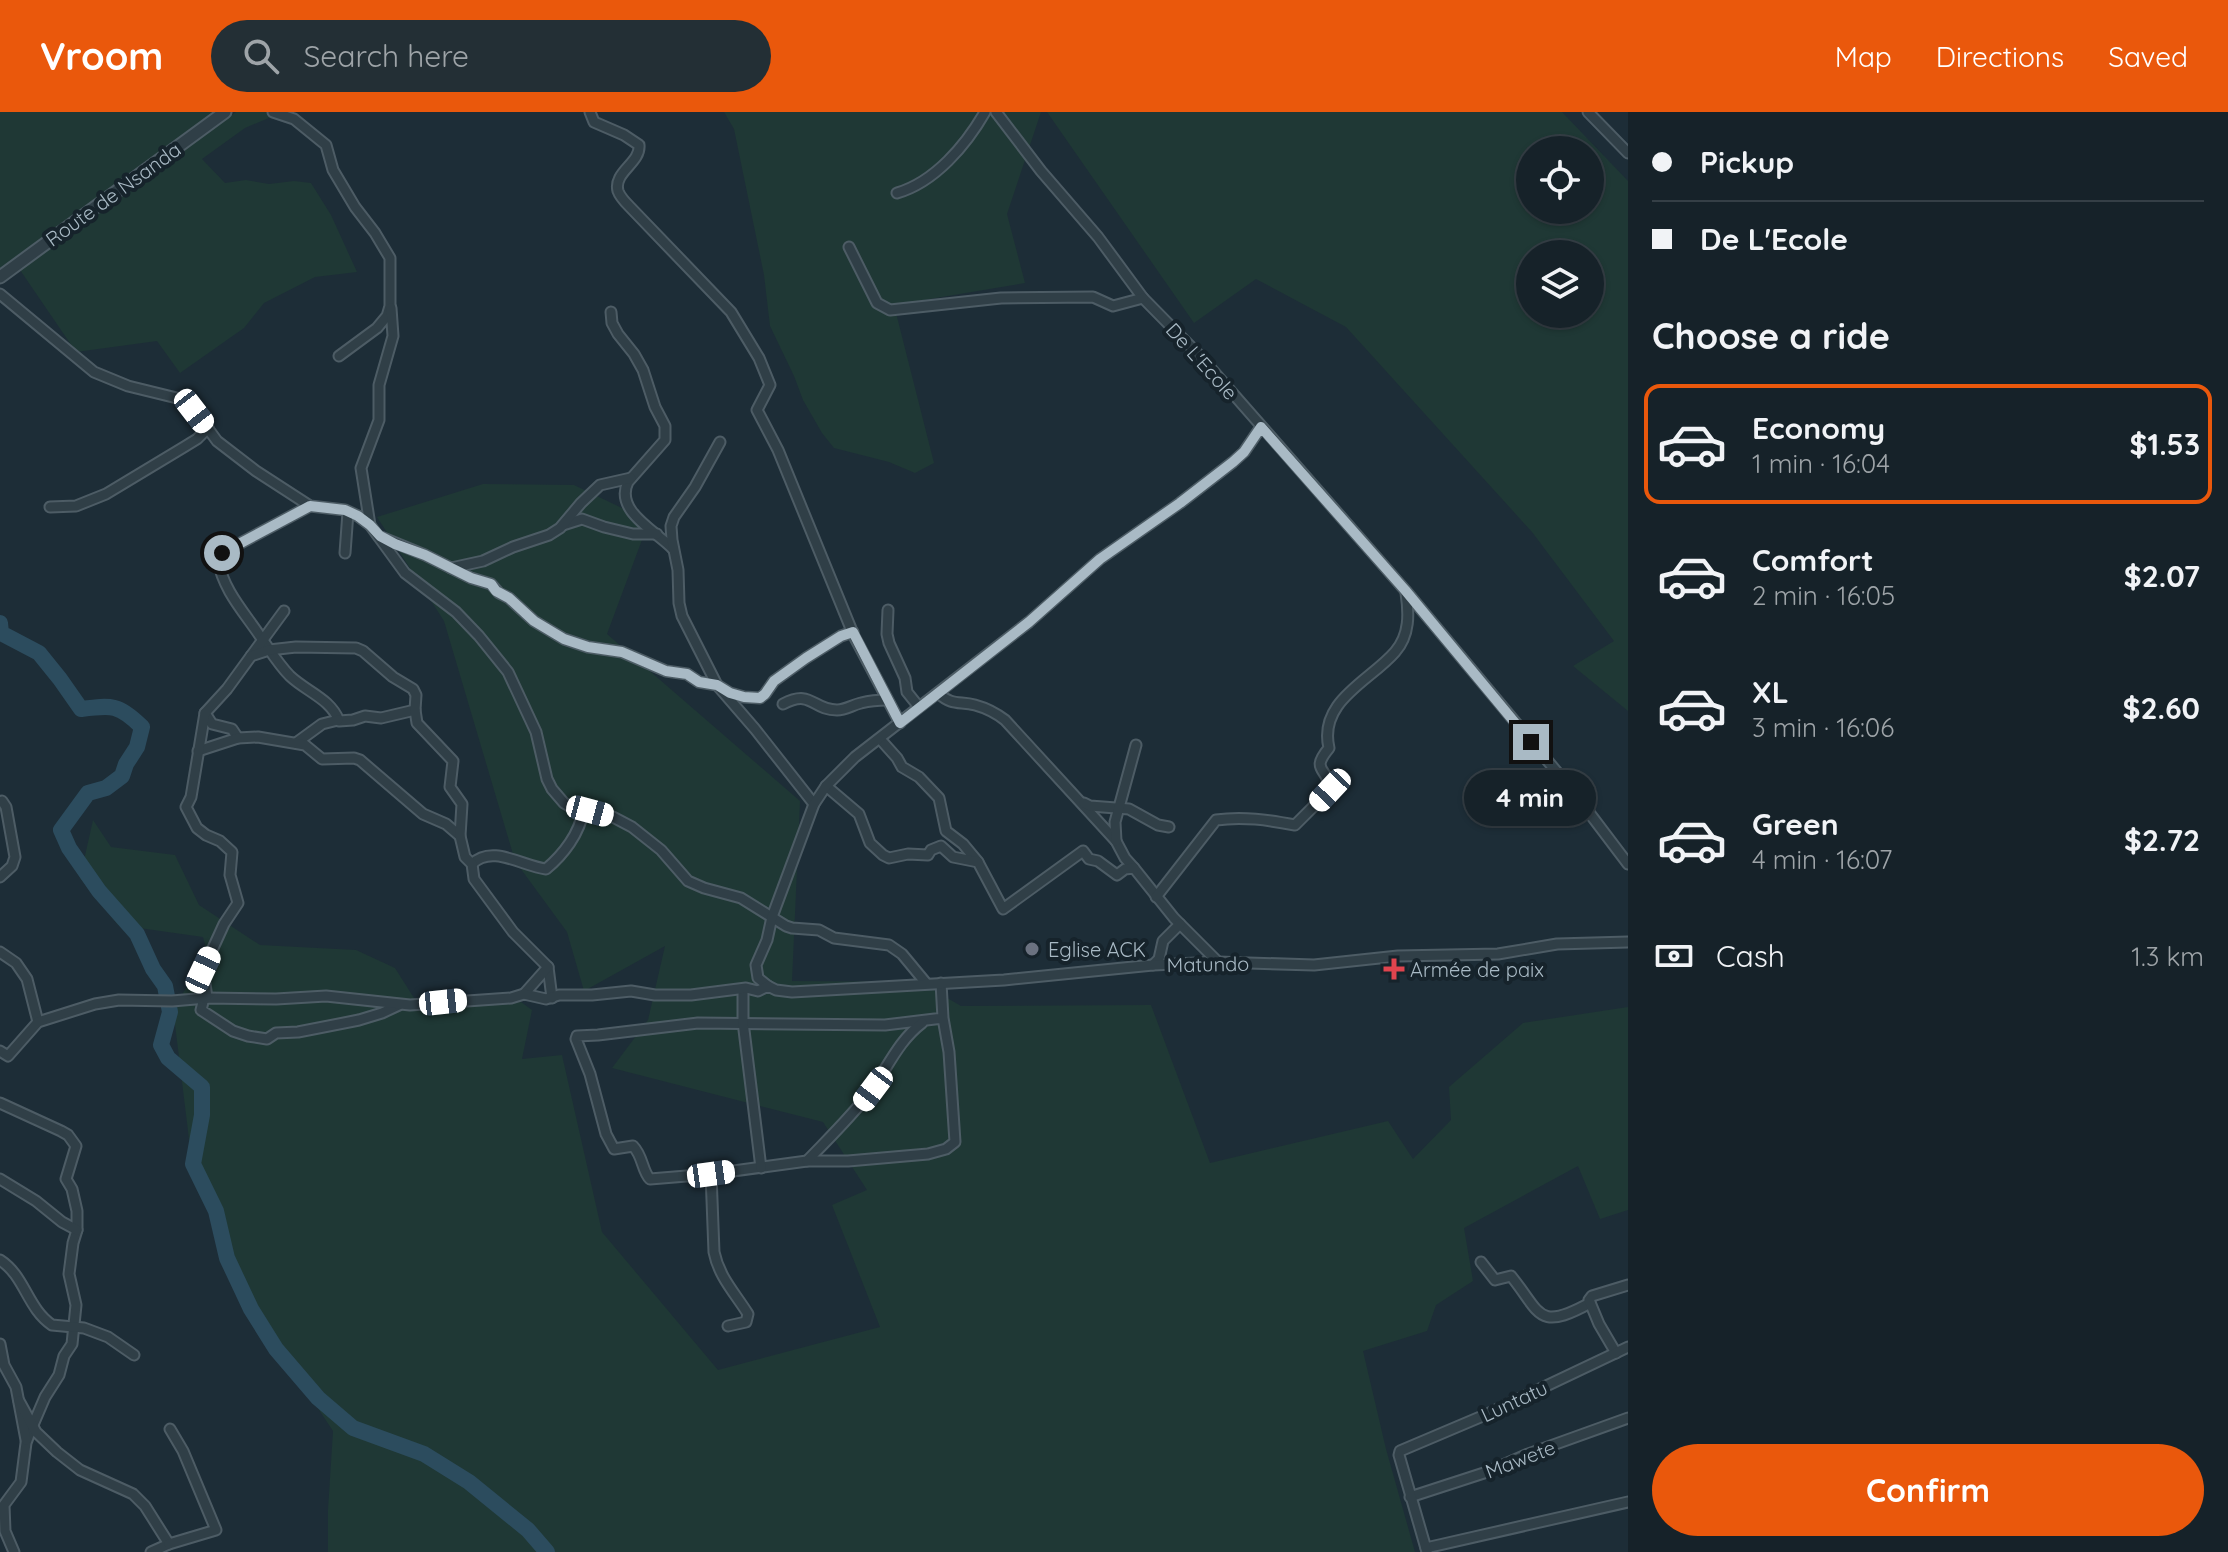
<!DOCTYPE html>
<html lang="en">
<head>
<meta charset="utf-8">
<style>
	:root { --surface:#162229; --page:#232f35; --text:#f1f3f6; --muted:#9ea4a8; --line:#353f46; --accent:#ea580c }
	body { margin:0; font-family:Quicksand,sans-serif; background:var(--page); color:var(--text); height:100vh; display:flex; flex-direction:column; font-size:30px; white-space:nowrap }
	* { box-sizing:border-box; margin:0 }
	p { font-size:26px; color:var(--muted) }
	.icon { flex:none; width:44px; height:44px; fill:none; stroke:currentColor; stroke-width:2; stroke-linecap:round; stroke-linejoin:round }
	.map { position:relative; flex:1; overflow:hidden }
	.panel { display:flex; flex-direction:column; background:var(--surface); width:600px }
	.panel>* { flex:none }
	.hud { display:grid; align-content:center; height:176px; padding:0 24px; background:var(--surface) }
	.controls { position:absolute; left:1516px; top:24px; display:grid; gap:16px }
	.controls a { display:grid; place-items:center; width:88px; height:88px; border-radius:50%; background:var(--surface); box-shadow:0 2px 6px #0004,0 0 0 2px var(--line); font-size:40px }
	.end { position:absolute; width:36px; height:36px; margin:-18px; border:10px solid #a9bac5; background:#111; box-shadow:0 0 0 4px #111 }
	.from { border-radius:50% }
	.bubble { position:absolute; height:56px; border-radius:28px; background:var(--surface); box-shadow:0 2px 6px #0004,0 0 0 2px var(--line); font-size:26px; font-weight:700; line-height:56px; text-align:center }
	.car { position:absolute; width:24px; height:48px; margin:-24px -12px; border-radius:10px; box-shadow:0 0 6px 2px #0007; background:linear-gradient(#fff 24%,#345 0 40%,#fff 0 76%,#345 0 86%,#fff 0) }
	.hud b { display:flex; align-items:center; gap:28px; height:76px; font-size:30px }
	.hud b+b { border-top:2px solid var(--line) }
	.hud i { width:20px; height:20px; background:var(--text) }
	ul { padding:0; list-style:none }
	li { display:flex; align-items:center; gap:24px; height:120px; margin:0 16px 12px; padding:0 8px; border:4px solid transparent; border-radius:16px }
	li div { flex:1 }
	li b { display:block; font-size:30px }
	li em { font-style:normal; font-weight:700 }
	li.current { border-color:var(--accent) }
	li>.icon { width:72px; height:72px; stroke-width:1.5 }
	h2 { padding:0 24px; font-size:36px; line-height:96px }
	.pay { display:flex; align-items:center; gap:20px; height:88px; padding:0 24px; font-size:30px }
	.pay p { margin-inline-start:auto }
	.action { display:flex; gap:16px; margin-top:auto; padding:16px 24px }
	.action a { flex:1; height:92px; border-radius:48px; background:var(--accent); color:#fff; font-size:32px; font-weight:700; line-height:92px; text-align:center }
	header { display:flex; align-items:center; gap:48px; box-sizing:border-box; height:112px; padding:0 40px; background:var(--accent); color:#fff }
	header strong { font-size:38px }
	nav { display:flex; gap:44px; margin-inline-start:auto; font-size:28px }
	.search { width:560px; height:72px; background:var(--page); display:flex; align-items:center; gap:20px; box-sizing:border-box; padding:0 28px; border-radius:44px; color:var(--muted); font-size:30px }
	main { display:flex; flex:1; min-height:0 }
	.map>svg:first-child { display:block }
	.green { fill:#1f3835; fill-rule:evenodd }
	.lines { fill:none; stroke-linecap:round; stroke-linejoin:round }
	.river { stroke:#2c4c5e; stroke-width:16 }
	.minor-casing { stroke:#4d5c65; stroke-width:13 }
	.tertiary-casing { stroke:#4d5c65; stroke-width:15 }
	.minor { stroke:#303f47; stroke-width:9 }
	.tertiary { stroke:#303f47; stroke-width:11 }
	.route { stroke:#a9bac5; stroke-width:10 }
	.worship-dot { fill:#6b7280; stroke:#16232b; stroke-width:3 }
	.health-dot { fill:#e0444e; stroke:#16232b; stroke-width:3 }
	.labels { text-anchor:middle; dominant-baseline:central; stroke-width:8; stroke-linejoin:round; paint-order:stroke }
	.street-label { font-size:20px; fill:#a9bac5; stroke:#16232b }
	.poi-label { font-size:20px; fill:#a9bac5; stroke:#16232b; text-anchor:start }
</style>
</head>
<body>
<header>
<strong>Vroom</strong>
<div class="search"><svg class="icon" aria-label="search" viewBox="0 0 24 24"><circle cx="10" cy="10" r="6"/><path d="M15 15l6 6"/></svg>Search here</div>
<nav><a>Map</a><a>Directions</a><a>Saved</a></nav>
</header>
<main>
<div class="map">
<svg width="1628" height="1440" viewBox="0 0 1628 1440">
	<rect width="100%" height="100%" fill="#1d2d37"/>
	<g class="green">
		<path d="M0,0H218L0,156Z"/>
		<path d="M236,0H283L245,16L202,47L225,71L246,68L269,72L294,69L311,71L331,103L357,160L315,165L264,191L244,216L180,261L157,229L76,240L20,158Z"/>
		<path d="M724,0H1041L1007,102L1025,171L894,193L934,351L915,361L889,350L834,336L822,321L803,288L794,264L770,214L764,163L734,17Z"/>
		<path d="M1047,0H1562L1628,69V599L1573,554L1614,529L1532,420L1346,215L1256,167L1194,211ZM1590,38V98H1530V38ZM1530,142H1590V202H1530Z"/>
		<path d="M483,372L574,373L649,409L607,522L800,689L792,869L920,870L961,894L1151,893L1210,1051L1388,1009L1413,1047L1451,1008L1449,975L1523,911L1628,895V1098L1600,1107L1578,1054L1464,1116L1473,1169L1436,1193L1427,1219L1363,1239L1386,1337L1415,1440H328V1398L333,1319L260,1209L194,1068L173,896L208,843L203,825L118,813L80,766L93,708L111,735L175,743L199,793L260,833L356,838L395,856L421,897L521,890L532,898L522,947L562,943L602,1120L718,1258L880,1215L832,1093L867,1078L823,1010L612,956L648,908L665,834L584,879L567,820L515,749L444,509L377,405Z"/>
	</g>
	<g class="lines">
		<path class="river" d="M0,511L1,521L39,541L60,567L81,597C112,593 119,592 142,615L137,635L126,652L122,664L106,676L88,681L61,718L69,736L99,779L137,822L153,857L165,874L170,900L161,933L168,946L202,975V1003L193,1052L216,1099L227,1146L251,1197L276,1237L318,1286L353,1316L424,1342L469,1370L528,1418L547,1440"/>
		<defs>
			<g id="minor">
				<path d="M273,0L294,7L326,33L333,58L355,95L375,121L390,146V194L387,204L377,216L339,244"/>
				<path d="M590,0L594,10L624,23L639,33C641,51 613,60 618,79C620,85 626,91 630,95L731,200L759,246L770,273L757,298L778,338L854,524L900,611"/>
				<path d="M996,0L1041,59L1098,125L1143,186L1200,244L1405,478L1572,678L1628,752"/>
				<path d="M1588,0L1628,41"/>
				<path d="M897,81C935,70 966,33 985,0"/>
				<path d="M849,135L877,191L890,198L1001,186L1093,185L1113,194L1143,186"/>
				<path d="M0,182L94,260L128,274L185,288L190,292L217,329L256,359L310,394L345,398L358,404L370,413L405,461L456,500L479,524L508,560L536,620L547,667L552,677L564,691L573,696L613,705L632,715L661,738L688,769L704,776L741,786L786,814L792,816L819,818L834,826L889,833L902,842L926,871"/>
				<path d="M611,200L612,211L618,222L634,242L643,258L655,295L665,314V328L628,370C614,399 656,419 673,437"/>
				<path d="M720,330L695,375L674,405L671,414L672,428L678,458L679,491L682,504L717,573L755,617L814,692"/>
				<path d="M310,394L222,441L218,448C223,478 244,500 260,524C270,538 278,552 290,564C307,580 331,587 339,609L353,608L365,604L381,606L415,598"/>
				<path d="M50,395L76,394L106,382L184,335L197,327L208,316"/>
				<path d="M370,413L361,356L379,308V273L393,224L391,196"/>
				<path d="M563,413L582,407L604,415L633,422H657"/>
				<path d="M381,425L425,443L471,466L491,472L499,481L509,486L534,509L564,527L588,535L622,540L666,559L687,562L699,570L717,573L730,581L744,585L760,586L765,582L774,569L806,546L841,524L853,520"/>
				<path d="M345,441L348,400"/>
				<path d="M451,456L483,449L513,435L549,423L560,416L581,391L600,373L631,366"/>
				<path d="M888,498L887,522L889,531L905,566L907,580L919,595"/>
				<path d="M251,544L284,499"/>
				<path d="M938,581C952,594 959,589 975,593C986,596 996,601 1005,608L1116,729L1125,746L1134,756"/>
				<path d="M783,592C812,577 812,598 837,598C846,598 852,593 861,591C869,589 879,588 887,588"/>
				<path d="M205,601L212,612L232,617L238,626"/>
				<path d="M880,627L897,646L902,655L919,665L939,686L946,719L963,732L978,750"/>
				<path d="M296,631L322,612L338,608"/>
				<path d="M198,639L238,626L258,625L305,633L322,647L354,646L360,648L423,702L446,712L460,724"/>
				<path d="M826,674L859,702L870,731L883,743L889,746L908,742L928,743L931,738L941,734L953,745L978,750L1003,797L1083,739L1089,747L1098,749L1117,763L1125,757L1134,756L1174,806L1218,850"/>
				<path d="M1084,691L1090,694L1129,697L1158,713L1169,715"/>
				<path d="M1116,729L1115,710L1136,633"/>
				<path d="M472,752C492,732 522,754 546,757C563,743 580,721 583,699"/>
				<path d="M0,765L12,754L15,745L6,695L2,689"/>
				<path d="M1156,785L1216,708C1243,704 1268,708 1295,713L1330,678C1329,655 1309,660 1329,636C1318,589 1370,569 1395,540C1410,523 1409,501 1406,481"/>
				<path d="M0,840L16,851L27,867L38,910"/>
				<path d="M1153,853L1159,847L1163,829L1180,812"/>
				<path d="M548,855L552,886"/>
				<path d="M941,871L943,906L885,913L698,911L598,923L577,924L576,927L590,962L606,1022L614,1037L633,1034C643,1044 642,1059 650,1067L711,1062L807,1049H848L928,1042L946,1037L955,1030L949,940L943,906"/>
				<path d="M768,874L758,866L756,853L767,828L772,805L814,692L826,674L855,645L1029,510L1100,447L1180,391L1233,350L1244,340L1261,315"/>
				<path d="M743,877V910L761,1056"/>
				<path d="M204,886L201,898L233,919L248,924L267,927L276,921L298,920L359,908L382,901L399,893"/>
				<path d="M207,886L203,858L224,812L238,791L230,763L232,740L220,729L206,723L197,716L186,695L191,685L205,601L227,577L251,544L269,538L296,535L356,536L363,539L393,565L413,577L416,583L415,598L417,611L453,649L450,675L462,692L460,724L465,745L472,752L474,767L513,820L548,855L524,882"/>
				<path d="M0,939L8,944L38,910L95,892L119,888L172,889L207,886L276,887L326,884L410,893L511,886L524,882L546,887L559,883H592L631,879L655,883H691L746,876L758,879L768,874L776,878L792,880L1004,868L1153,853L1218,850L1314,853L1398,844L1498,842L1557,832L1628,830"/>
				<path d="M0,991L61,1019L68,1023L76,1034L66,1067L72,1077L77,1099V1118L73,1131L69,1162L76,1193L72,1232L64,1244L59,1263L45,1285L30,1320L26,1331L21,1370L4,1393L5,1419L14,1440"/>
				<path d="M807,1049C828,1027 851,1005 870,980C887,957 898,929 922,911"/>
				<path d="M711,1062L714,1140C719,1165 735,1181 748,1202L746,1210L728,1214"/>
				<path d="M0,1067L36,1089L62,1110L77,1118"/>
				<path d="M0,1148C25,1164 27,1196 52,1213L84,1216L108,1225L134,1243"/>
				<path d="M1481,1150L1495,1168L1511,1164C1541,1201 1537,1220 1590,1191"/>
				<path d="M0,1232L4,1253L16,1275L26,1328"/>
				<path d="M1616,1241L1599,1212L1589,1188L1592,1184L1628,1173"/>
				<path d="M19,1289L36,1320L57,1340L80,1358L133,1382L145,1394L169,1432L151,1440"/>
				<path d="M1410,1385L1487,1360L1528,1342L1628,1306"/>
				<path d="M169,1432L216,1418L183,1339L170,1317"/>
				<path d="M1426,1436L1628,1390"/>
				<path d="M1427,1440L1399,1343L1400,1339L1485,1303L1628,1235"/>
			</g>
			<path id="tertiary" d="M0,165L225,0"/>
		</defs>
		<use href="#minor" class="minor-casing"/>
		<use href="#tertiary" class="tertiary-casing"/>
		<use href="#minor" class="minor"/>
		<use href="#tertiary" class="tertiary"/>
	</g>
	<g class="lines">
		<path class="route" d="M222,441L310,394L345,398L358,404L370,413L380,424L395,432L425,443L471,466L491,472L496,479L509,486L534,509L564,527L588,535L622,540L666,559L687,562L699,570L717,573L730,581L744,585L760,586L765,582L774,569L806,546L841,524L853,520L900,611L1029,510L1100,447L1180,391L1233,350L1244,340L1261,315L1405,478L1531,630"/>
	</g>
	<circle class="worship-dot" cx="1032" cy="837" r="8"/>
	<path class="health-dot" d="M1390 845h8v8h8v8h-8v8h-8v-8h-8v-8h8z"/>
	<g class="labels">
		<g class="street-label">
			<text transform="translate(113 82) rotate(-36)">Route de Nsanda</text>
			<text transform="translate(1202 249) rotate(48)">De L'Ecole</text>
			<text transform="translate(1208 852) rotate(-1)">Matundo</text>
			<text transform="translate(1514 1289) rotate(-25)">Luntatu</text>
			<text transform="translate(1520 1347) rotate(-21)">Mawete</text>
		</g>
		<g class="poi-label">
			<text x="1048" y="837">Eglise ACK</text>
			<text x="1410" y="857">Armée de paix</text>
		</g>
	</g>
</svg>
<div class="controls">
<a><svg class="icon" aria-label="locate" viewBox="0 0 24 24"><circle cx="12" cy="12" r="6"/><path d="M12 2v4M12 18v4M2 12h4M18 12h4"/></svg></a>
<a><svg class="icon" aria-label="layers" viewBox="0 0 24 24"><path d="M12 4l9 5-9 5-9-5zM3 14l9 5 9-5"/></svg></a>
</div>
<i class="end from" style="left:222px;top:441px"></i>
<i class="end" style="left:1531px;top:630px"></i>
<div class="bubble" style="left:1464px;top:658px;width:132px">4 min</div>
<i class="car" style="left:194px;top:299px;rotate:142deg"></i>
<i class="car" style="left:1330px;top:678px;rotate:223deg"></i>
<i class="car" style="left:590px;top:699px;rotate:105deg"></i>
<i class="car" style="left:203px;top:858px;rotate:25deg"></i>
<i class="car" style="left:443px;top:890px;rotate:84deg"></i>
<i class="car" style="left:873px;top:977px;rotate:217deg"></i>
<i class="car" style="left:711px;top:1062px;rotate:82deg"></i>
</div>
<section class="panel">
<div class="hud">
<b><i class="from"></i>Pickup</b>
<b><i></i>De L'Ecole</b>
</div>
<h2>Choose a ride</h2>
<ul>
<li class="current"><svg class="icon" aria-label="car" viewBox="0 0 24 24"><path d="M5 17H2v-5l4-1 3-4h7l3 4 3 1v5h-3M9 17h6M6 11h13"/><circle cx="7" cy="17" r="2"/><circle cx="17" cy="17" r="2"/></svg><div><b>Economy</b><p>1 min · 16:04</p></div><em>$1.53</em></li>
<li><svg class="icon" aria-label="car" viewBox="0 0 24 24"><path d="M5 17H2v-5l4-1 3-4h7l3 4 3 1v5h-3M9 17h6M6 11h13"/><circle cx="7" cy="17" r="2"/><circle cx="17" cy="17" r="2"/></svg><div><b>Comfort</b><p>2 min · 16:05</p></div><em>$2.07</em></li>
<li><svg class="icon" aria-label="car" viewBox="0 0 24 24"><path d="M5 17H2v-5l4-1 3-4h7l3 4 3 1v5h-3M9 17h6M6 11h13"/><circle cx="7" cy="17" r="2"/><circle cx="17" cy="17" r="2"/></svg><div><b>XL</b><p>3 min · 16:06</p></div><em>$2.60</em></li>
<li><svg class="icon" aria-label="car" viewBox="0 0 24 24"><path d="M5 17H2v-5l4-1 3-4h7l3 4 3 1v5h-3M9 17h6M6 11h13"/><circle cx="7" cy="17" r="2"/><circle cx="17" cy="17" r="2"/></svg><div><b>Green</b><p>4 min · 16:07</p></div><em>$2.72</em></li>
</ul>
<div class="pay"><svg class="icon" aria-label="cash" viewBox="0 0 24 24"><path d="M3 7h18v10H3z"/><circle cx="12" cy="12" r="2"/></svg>Cash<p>1.3 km</p></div>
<div class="action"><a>Confirm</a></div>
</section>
</main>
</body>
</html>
